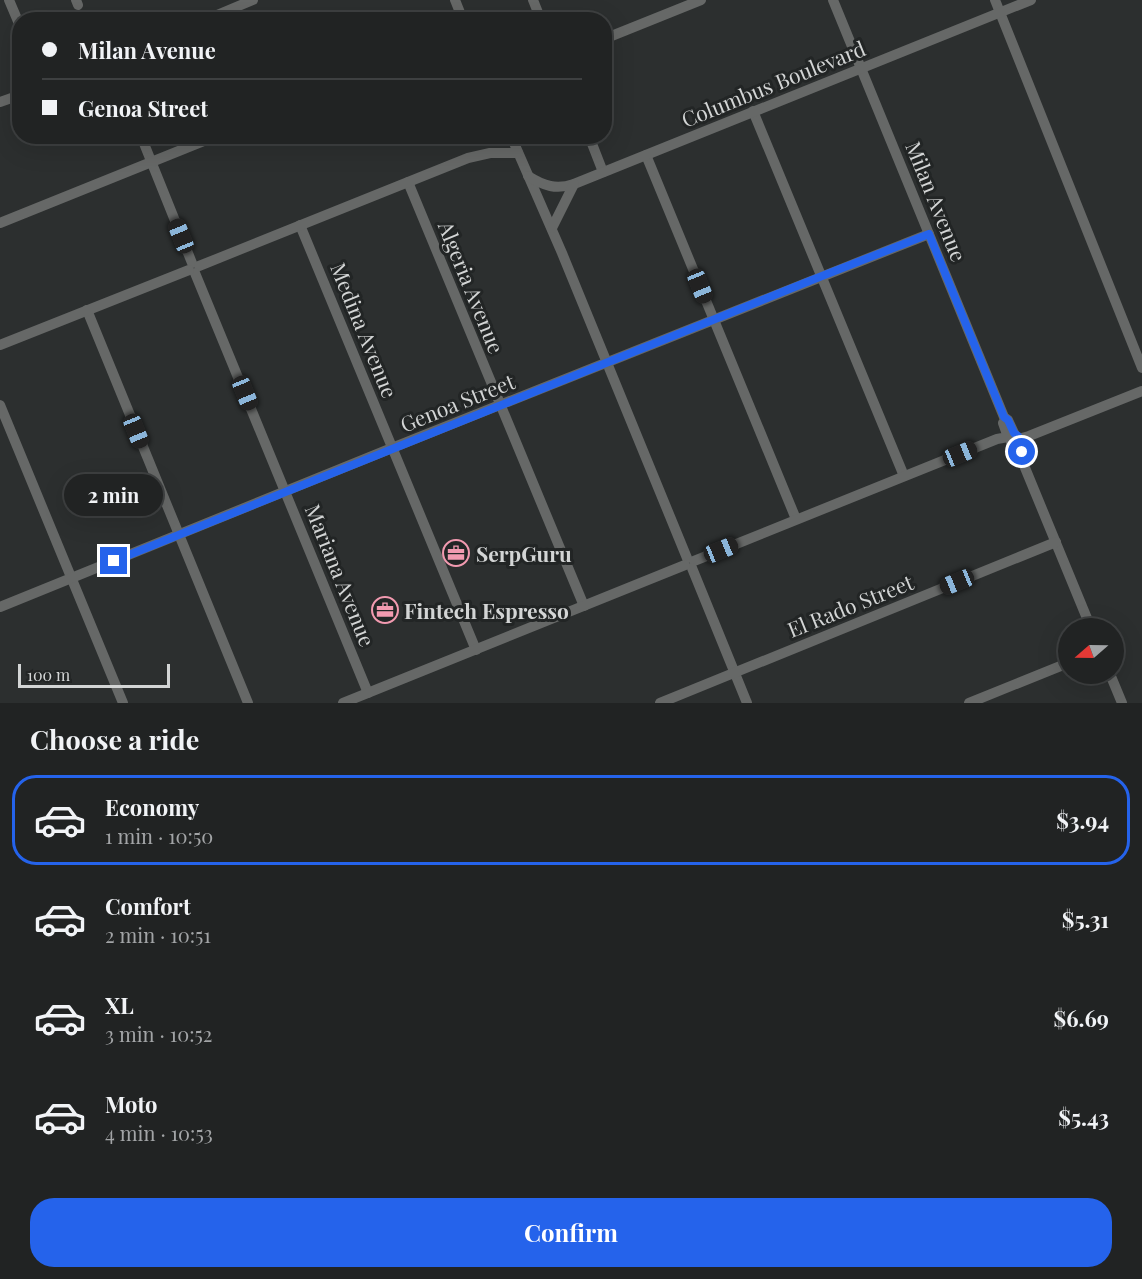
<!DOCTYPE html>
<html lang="en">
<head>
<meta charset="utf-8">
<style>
	:root { --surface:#212323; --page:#2d2f30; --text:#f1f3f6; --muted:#a2a4a6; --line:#3e4041; --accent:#2563eb }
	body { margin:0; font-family:"Playfair Display",serif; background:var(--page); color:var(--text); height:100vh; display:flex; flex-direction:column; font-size:22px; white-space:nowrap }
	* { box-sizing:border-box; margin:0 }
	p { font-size:20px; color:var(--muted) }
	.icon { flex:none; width:33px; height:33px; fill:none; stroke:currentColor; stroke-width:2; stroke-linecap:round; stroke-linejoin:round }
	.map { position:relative; height:703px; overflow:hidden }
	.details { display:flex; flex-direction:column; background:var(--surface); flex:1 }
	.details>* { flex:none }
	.banner { position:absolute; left:12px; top:12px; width:600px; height:132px; border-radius:24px; box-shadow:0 6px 24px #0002,0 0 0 2px var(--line); display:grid; align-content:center; height:132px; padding:0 30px; background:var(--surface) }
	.needle { width:39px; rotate:250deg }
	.fabs { position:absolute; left:1058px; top:618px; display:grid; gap:12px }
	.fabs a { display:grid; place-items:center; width:66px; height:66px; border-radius:50%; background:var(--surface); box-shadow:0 6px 24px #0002,0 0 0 2px var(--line); font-size:30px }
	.scale { position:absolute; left:18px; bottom:15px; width:152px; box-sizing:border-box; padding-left:6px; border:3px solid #d3d5d5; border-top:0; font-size:16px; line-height:21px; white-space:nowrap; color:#d3d5d5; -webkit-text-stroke:4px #222525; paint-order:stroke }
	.end { position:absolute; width:27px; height:27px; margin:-14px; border:8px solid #2563eb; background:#fff; box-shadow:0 0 0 3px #fff }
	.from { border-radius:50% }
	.bubble { position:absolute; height:42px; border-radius:21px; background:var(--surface); box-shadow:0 6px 24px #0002,0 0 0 2px var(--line); font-size:20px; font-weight:700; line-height:42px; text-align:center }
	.car { position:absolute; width:18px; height:36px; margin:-18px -9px; border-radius:8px; box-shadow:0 0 4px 2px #0007; background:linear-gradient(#222 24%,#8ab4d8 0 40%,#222 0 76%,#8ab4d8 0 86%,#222 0) }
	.banner b { display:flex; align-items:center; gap:21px; height:57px; font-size:22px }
	.banner b+b { border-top:2px solid var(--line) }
	.banner i { width:15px; height:15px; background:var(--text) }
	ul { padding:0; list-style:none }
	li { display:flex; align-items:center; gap:18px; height:90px; margin:0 12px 9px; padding:0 18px; border:3px solid transparent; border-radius:24px }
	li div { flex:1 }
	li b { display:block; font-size:22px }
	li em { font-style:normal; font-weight:700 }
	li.active { border-color:var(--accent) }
	li>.icon { width:54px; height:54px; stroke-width:1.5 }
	h2 { padding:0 30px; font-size:27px; line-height:72px }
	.action { display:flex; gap:12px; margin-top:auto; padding:12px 30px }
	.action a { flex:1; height:69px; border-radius:24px; background:var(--accent); color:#fff; font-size:24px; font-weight:700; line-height:69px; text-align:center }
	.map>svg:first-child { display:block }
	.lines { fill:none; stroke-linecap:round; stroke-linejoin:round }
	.minor { stroke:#666867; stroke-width:10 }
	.route { stroke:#2563eb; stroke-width:8 }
	.labels { text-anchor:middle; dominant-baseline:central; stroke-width:6; stroke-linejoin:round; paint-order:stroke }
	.street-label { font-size:21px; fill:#d3d5d5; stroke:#222525 }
	.poi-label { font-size:21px; font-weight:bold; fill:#d3d5d5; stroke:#222525; text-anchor:start }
</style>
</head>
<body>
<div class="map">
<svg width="1142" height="703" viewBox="0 0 1142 703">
	<rect width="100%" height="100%" fill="#2c2f2f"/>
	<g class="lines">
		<g class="minor">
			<path d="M9,0L20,26"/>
			<path d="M76,0L78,5"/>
			<path d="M455,0L463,20"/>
			<path d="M533,0L541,20"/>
			<path d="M833,0L1004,417L1008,420L1014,433"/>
			<path d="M995,0L1142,368"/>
			<path d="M205,20L253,0"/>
			<path d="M604,39L701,0"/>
			<path d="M0,102L20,95"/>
			<path d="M753,111L904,476"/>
			<path d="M141,136L192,263"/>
			<path d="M511,136L562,253L687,558"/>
			<path d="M589,136L603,172"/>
			<path d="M646,155L796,519"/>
			<path d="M528,176C544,186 556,190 574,184L1031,0"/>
			<path d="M408,182L584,606"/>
			<path d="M0,223L216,136"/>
			<path d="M300,225L476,650"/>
			<path d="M552,228L574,184"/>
			<path d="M199,266L468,158L490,153H518"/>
			<path d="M195,273L368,693"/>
			<path d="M87,310L248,703"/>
			<path d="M0,345L189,270"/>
			<path d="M0,405L123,703"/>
			<path d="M1011,443L1021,458L1091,628"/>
			<path d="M1021,458L1022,452L1018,439L1029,436L1142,391"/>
			<path d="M694,561L997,439L1008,437L1003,423"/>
			<path d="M692,568L747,703"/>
			<path d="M0,607L392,448L929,234"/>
			<path d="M1110,674L1122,703"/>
			<path d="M343,703L685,565"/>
			<path d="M660,703L1056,542"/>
			<path d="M969,703L1068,663"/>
		</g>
	</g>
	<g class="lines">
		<path class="route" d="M114,561L822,276L929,234L1004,417L1008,420L1014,433L1018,436L1022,452"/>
	</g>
	<defs>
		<symbol id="office-ring" viewBox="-11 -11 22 22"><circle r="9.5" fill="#222525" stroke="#f29ab0" stroke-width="1.5"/><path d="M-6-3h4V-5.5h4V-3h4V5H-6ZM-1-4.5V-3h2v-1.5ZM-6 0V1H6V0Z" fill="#f29ab0"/></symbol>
	</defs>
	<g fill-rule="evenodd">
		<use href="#office-ring" x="441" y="538" width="30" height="30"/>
		<use href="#office-ring" x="370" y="595" width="30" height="30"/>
	</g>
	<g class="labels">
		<g class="street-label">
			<text transform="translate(773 83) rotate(-22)">Columbus Boulevard</text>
			<text transform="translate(937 201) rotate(68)">Milan Avenue</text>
			<text transform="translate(472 287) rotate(68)">Algeria Avenue</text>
			<text transform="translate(365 330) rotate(68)">Medina Avenue</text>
			<text transform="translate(457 402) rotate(-22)">Genoa Street</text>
			<text transform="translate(341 575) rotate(68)">Mariana Avenue</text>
			<text transform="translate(850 605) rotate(-22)">El Rado Street</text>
		</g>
		<g class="poi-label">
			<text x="476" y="553">SerpGuru</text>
			<text x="404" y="610">Fintech Espresso</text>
		</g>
	</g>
</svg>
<div class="fabs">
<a><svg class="needle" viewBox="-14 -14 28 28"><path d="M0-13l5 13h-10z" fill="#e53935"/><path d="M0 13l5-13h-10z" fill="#a2a4a6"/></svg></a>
</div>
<div class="scale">100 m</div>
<i class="end from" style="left:1022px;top:452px"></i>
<i class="end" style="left:114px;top:561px"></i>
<div class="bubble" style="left:64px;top:474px;width:99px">2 min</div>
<i class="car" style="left:181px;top:236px;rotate:338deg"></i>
<i class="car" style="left:700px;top:286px;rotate:158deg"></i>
<i class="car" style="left:245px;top:393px;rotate:158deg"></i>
<i class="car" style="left:136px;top:431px;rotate:158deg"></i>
<i class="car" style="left:960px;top:454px;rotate:68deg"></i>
<i class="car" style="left:721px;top:550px;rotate:68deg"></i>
<i class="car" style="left:957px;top:582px;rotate:248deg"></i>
<div class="banner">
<b><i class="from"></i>Milan Avenue</b>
<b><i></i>Genoa Street</b>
</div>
</div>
<section class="details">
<h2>Choose a ride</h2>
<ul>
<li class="active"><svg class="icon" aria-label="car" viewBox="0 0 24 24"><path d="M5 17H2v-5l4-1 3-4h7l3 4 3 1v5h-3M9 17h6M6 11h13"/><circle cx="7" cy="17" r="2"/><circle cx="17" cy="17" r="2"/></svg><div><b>Economy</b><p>1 min · 10:50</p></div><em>$3.94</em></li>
<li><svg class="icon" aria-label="car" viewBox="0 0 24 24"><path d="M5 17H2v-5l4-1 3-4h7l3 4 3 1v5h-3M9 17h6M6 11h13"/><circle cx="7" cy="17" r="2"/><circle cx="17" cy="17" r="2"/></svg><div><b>Comfort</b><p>2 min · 10:51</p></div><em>$5.31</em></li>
<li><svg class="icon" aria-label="car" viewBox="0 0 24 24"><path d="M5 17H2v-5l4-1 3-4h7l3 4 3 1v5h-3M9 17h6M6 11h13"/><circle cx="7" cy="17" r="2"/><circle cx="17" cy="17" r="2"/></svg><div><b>XL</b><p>3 min · 10:52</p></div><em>$6.69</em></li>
<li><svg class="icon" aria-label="car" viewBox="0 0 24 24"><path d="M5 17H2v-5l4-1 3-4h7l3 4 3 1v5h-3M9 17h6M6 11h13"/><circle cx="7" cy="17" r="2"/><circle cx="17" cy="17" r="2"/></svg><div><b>Moto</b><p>4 min · 10:53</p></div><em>$5.43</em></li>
</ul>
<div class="action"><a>Confirm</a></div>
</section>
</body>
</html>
